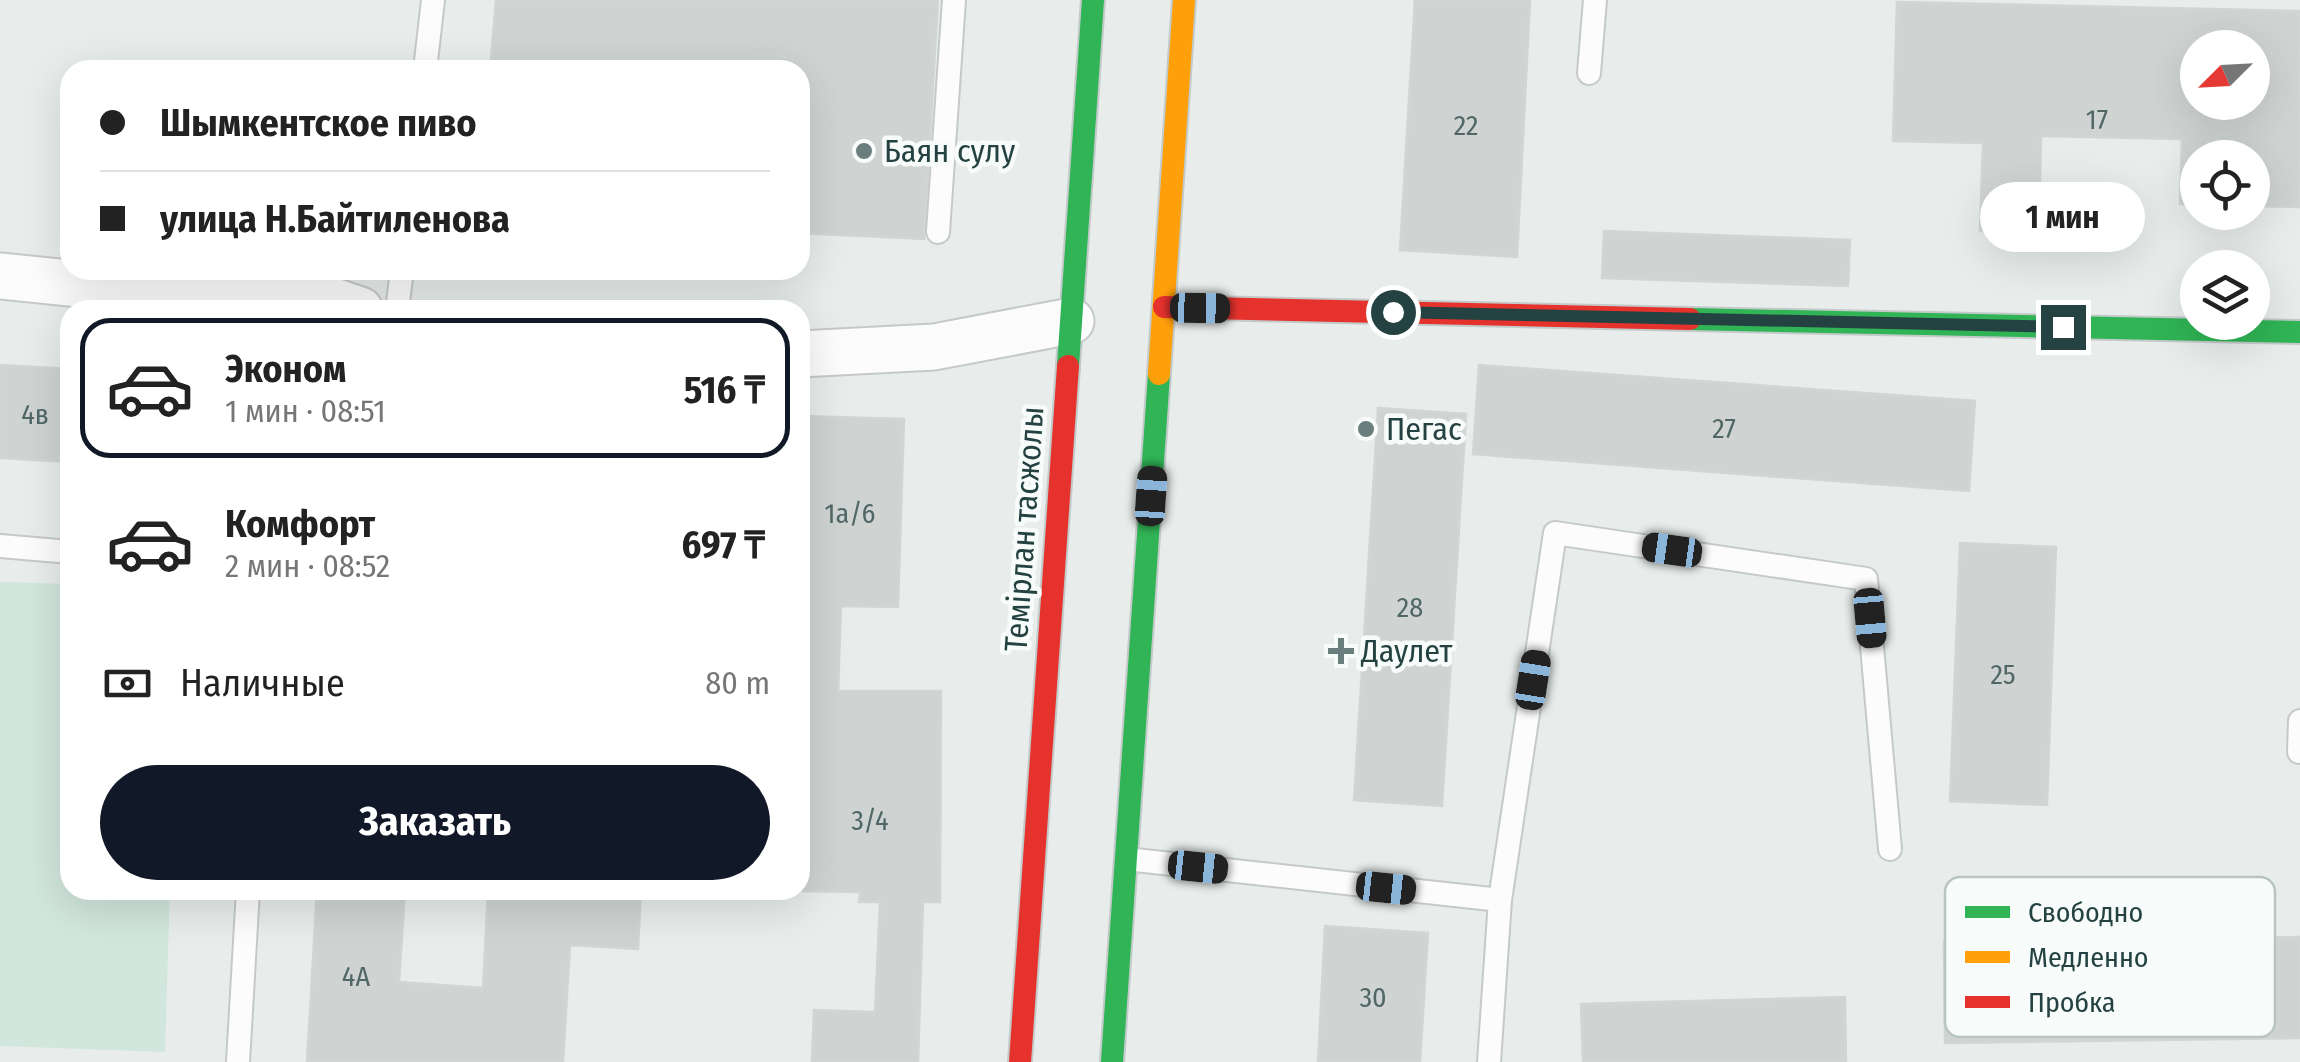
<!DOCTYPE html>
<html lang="ru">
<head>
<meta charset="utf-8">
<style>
	:root { --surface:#fff; --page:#f2f2f2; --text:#222; --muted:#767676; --line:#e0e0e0; --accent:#111827 }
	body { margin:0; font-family:"Fira Sans Condensed",sans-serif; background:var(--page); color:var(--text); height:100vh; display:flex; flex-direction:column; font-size:38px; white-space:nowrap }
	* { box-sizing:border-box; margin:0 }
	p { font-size:32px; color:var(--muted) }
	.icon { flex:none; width:55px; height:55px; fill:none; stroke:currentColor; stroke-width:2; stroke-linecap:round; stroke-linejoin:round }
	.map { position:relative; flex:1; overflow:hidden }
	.panel { position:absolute; left:60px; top:300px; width:750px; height:600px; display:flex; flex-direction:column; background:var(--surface); border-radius:30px; box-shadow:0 10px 40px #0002 }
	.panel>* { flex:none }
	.top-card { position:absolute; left:60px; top:60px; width:750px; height:220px; border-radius:30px; box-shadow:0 10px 40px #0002; display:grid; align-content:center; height:220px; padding:0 40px; background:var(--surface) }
	.needle { width:65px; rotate:246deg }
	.tools { position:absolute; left:2180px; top:30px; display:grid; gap:20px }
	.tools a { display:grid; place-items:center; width:90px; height:90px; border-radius:50%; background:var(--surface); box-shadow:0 10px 40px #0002; font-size:50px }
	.end { position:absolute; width:45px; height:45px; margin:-22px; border:12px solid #244241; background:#fff; box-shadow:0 0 0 5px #fff }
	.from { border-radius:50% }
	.bubble { position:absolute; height:70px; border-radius:35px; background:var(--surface); box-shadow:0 10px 40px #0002; font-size:32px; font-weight:700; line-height:70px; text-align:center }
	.car { position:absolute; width:30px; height:60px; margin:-30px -15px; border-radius:12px; box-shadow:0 0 8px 2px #0007; background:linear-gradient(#222 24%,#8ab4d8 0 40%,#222 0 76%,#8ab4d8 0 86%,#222 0) }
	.top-card b { display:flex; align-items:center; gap:35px; height:95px; font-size:38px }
	.top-card b+b { border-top:2px solid var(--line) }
	.top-card i { width:25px; height:25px; background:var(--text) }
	ul { padding:18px 0 0; list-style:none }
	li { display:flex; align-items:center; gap:30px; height:140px; margin:0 20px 15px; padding:0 20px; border:5px solid transparent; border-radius:30px }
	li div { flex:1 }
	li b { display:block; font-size:38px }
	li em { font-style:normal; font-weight:700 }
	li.on { border-color:var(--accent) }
	li>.icon { width:90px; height:90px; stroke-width:1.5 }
	.pay { display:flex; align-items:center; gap:25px; height:110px; padding:0 40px; font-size:38px }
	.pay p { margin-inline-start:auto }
	.button { display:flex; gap:20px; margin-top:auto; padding:20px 40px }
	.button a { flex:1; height:115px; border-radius:60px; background:var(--accent); color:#fff; font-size:40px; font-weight:700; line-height:115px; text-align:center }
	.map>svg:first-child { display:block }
	.green { fill:#d1e6dd }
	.building { fill:#cfd4d3; stroke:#d1d6d5; stroke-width:2.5; fill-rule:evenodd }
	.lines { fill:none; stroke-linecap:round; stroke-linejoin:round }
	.lane-casing { stroke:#c5cac9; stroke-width:26 }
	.street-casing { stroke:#c5cac9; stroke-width:49 }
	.fast-casing { stroke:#c3cbca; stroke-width:26 }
	.slow-casing { stroke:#c3cbca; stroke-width:26 }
	.jam-casing { stroke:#c3cbca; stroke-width:26 }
	.lane { stroke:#fcfcfc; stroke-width:22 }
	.street { stroke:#fcfcfc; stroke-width:45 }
	.fast { stroke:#30b455; stroke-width:22 }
	.slow { stroke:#ff9f0a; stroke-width:22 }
	.jam { stroke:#e5322d; stroke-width:22 }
	.route { stroke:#244241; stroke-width:12 }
	.poi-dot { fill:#697e7d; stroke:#f7fbfa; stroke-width:4 }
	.labels { text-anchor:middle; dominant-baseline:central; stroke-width:9; stroke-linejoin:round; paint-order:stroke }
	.number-label { font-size:28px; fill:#506766 }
	.poi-label { font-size:32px; fill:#244241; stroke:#f7fbfa; text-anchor:start }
	.street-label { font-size:32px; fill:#244241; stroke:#f7fbfa }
	.key { fill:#f7fbfa; stroke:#b8c4c2; stroke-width:2.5 }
	.key-label { font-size:28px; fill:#244241 }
</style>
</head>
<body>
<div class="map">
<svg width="2300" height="1062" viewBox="0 0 2300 1062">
	<rect width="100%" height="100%" fill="#e8edec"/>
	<path class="green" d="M0,582L70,584V890H170L165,1052L0,1046Z"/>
	<g class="building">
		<path d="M496,0H938L924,239L800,233V70H490Z"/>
		<path d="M1415,0H1530L1517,257L1400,250Z"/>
		<path d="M1897,2L2300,11V207L2252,206V158H2198V204H2180L2182,139L2041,136L2039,233L1980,231L1983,143L1893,141ZM2198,48H2252V102H2198Z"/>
		<path d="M1604,231L1850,240L1848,286L1602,278Z"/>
		<path d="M0,365L70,369V462L0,458Z"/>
		<path d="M1479,365L1975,401L1969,491L1473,454Z"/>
		<path d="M1378,408L1466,414L1442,806L1354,800Z"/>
		<path d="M800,416L904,419L898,607L841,606L838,691H941L940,902H923L918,1062H812L814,1010L875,1012L880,902H859L860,892L800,891Z"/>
		<path d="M1960,543L2056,547L2047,805L1950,801Z"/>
		<path d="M317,890H405L399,982L483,988L488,890H641L638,949L570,945L563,1062H307Z"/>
		<path d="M1325,926L1428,933L1420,1062H1318Z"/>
		<path d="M2300,937V1038L1945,1043L1944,942Z"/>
		<path d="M1845,997L1846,1062H1583L1581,1004Z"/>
	</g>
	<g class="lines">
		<defs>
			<g id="lane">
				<path d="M425,70L433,0"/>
				<path d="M1589,73L1595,0"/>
				<path d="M938,232L954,0"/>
				<path d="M397,310L402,270"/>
				<path d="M0,546L70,552"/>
				<path d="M2299,752L2300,721"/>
				<path d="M1126,859L1500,900L1555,533L1866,579L1890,849"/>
				<path d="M238,1062L248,890"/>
				<path d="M1489,1062L1500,900"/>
			</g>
			<g id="street">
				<path d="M0,276L89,285L322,297L360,310"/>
				<path d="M800,354L934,347L1071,321"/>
			</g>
			<g id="fast">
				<path d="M1690,319L2300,332"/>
				<path d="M1068,366L1093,0"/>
				<path d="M1112,1062L1159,374"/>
			</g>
			<path id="slow" d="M1159,374L1184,0"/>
			<g id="jam">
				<path d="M1164,307L1690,319"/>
				<path d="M1020,1062L1068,366"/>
			</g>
		</defs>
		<use href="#lane" class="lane-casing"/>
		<use href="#street" class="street-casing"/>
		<use href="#fast" class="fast-casing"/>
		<use href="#slow" class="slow-casing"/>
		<use href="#jam" class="jam-casing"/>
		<use href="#lane" class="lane"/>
		<use href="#street" class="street"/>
		<use href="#fast" class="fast"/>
		<use href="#slow" class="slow"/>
		<use href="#jam" class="jam"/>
	</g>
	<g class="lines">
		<path class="route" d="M1393,312L2063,327"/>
	</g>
	<g class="poi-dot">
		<circle cx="864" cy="151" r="10"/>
		<circle cx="1366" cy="429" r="10"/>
		<path d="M1336 636h10v10h10v10h-10v10h-10v-10h-10v-10h10z"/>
	</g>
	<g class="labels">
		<g class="number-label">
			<text x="2097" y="119">17</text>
			<text x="1466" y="125">22</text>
			<text x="35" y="414">4в</text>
			<text x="1724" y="428">27</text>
			<text x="850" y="513">1а/6</text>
			<text x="1410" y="607">28</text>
			<text x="2003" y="674">25</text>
			<text x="870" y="820">3/4</text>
			<text x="356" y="976">4А</text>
			<text x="1373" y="997">30</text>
		</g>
		<g class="poi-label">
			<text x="884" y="151">Баян сулу</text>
			<text x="1386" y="429">Пегас</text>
			<text x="1361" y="651">Даулет</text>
		</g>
		<g class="street-label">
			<text transform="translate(1024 529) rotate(-86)">Темірлан тасжолы</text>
		</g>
	</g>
	<rect x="1945" y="877" width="330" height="160" rx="15" class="key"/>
	<rect x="1965" y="906" width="45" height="12" fill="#30b455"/>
	<rect x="1965" y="951" width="45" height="12" fill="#ff9f0a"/>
	<rect x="1965" y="996" width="45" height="12" fill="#e5322d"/>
	<g class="key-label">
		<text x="2028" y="922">Свободно</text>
		<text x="2028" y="967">Медленно</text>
		<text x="2028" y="1012">Пробка</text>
	</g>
</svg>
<div class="tools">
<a><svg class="needle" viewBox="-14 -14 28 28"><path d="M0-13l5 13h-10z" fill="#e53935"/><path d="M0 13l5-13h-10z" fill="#767676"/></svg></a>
<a><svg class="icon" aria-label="locate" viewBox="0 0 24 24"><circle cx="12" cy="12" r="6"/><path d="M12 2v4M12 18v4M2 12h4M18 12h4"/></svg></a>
<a><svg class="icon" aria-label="layers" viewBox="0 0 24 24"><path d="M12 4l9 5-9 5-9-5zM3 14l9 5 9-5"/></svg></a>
</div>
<i class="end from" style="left:1393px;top:312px"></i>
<i class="end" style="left:2063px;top:327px"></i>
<div class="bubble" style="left:1980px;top:182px;width:165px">1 мин</div>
<i class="car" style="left:1200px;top:308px;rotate:91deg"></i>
<i class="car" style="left:1151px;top:496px;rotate:4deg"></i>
<i class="car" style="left:1672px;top:550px;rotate:278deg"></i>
<i class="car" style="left:1870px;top:618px;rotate:175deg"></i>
<i class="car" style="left:1533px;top:680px;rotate:9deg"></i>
<i class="car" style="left:1198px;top:867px;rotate:96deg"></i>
<i class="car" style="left:1386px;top:888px;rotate:96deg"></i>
<div class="top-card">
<b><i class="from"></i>Шымкентское пиво</b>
<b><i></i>улица Н.Байтиленова</b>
</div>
<section class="panel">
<ul>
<li class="on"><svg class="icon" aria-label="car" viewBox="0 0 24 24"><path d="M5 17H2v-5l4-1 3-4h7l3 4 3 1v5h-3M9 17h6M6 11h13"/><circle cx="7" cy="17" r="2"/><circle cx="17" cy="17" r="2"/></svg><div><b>Эконом</b><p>1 мин · 08:51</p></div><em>516 ₸</em></li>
<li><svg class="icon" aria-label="car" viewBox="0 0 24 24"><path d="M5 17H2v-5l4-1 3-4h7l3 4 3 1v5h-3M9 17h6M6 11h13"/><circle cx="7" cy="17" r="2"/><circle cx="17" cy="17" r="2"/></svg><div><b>Комфорт</b><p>2 мин · 08:52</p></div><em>697 ₸</em></li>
</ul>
<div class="pay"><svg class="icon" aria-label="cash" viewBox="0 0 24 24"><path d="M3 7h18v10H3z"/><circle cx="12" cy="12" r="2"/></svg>Наличные<p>80 m</p></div>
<div class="button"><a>Заказать</a></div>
</section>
</div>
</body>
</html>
